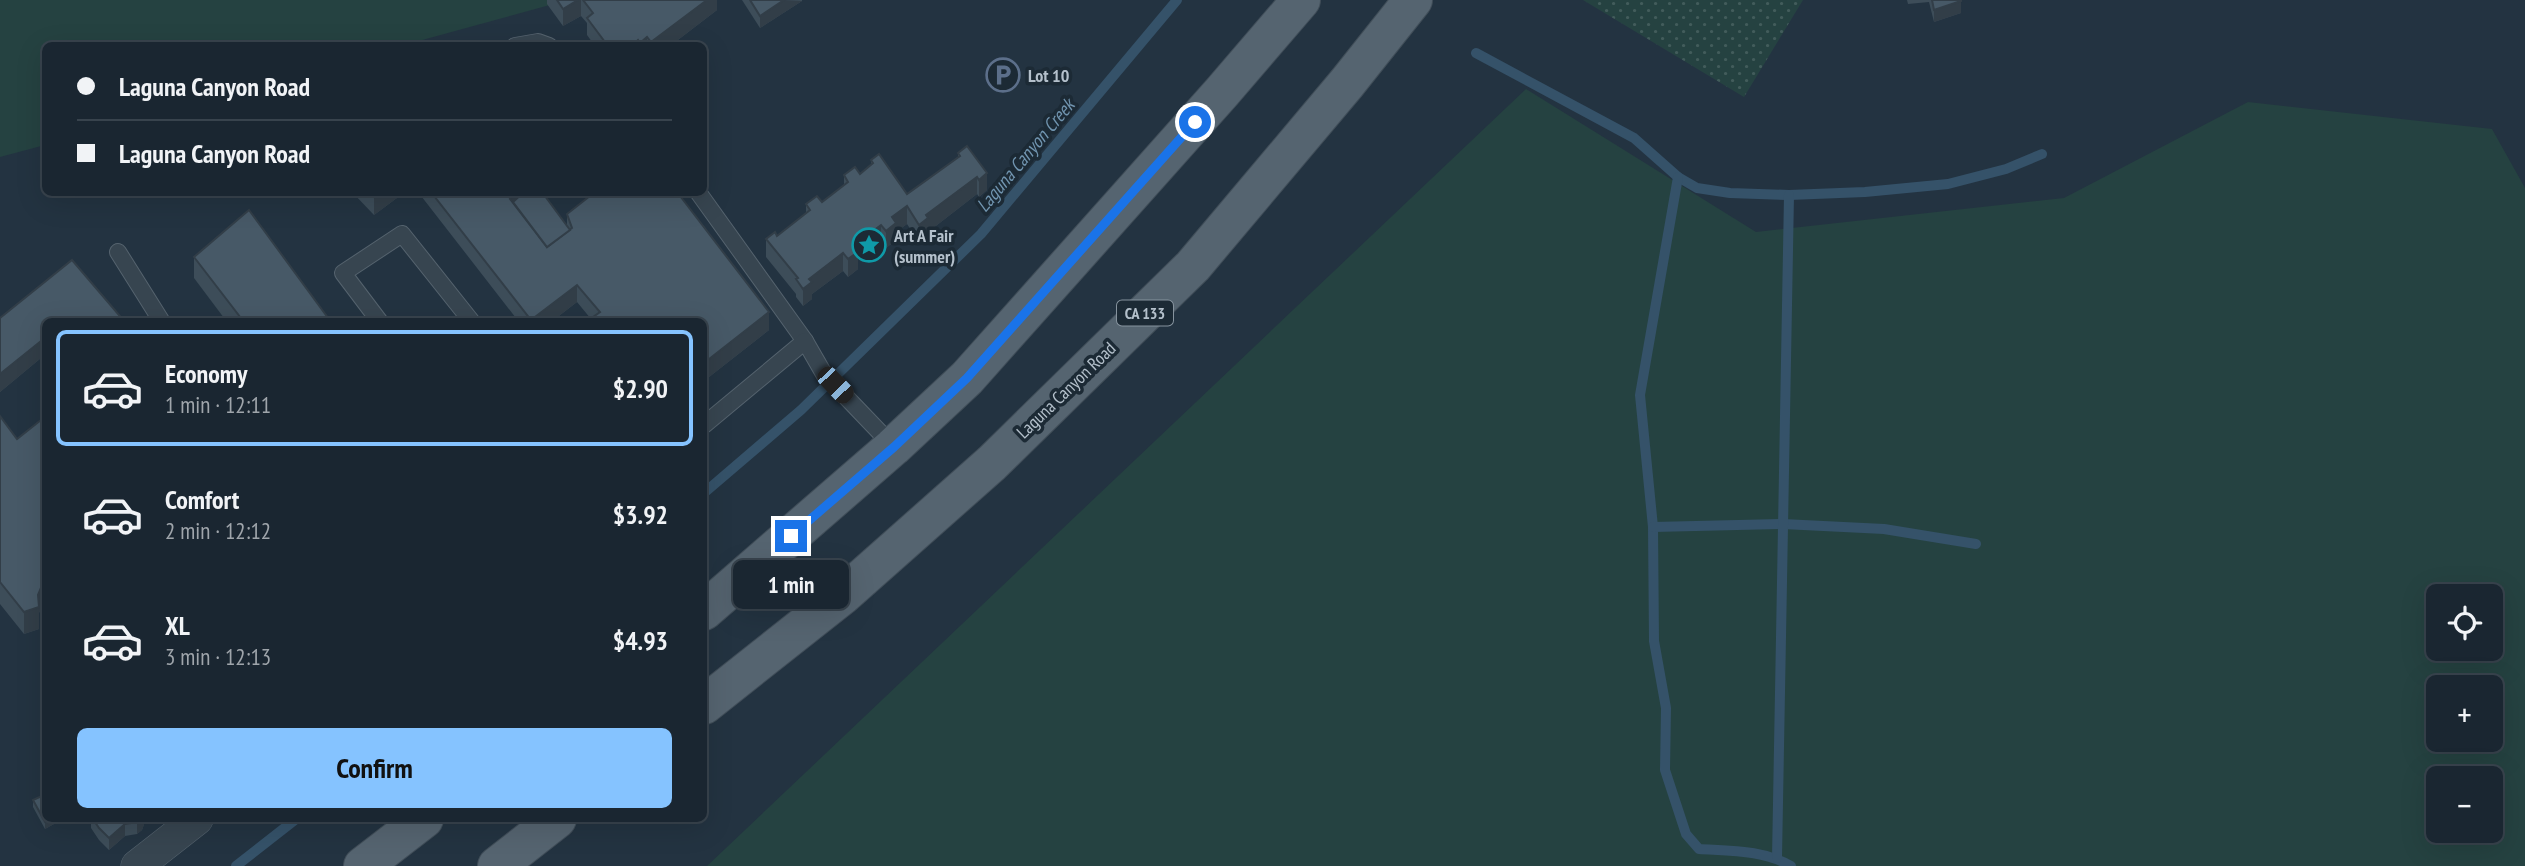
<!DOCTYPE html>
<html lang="en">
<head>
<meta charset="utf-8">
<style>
	:root { --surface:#1a2631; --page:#27323d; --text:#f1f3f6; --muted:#9fa5ab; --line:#38434d; --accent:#85c3ff }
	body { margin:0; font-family:"PT Sans Narrow",sans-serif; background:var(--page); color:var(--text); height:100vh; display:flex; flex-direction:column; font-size:26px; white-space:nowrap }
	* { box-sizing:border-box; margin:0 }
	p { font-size:23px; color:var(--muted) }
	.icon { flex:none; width:38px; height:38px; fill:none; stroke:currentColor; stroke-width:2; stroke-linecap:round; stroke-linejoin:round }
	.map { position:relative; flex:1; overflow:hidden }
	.details { position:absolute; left:42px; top:318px; width:665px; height:504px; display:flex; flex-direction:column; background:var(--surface); border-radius:10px; box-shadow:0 7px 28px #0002,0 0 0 2px var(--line) }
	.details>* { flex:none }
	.guide { position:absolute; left:42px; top:42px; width:665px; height:154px; border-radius:10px; box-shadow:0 7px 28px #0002,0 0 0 2px var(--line); display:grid; align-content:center; height:154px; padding:0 35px; background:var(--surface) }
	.controls { position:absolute; left:2426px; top:584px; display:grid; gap:14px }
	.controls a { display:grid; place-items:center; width:77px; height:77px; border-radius:10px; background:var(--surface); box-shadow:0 7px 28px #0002,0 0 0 2px var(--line); font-size:35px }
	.end { position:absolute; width:32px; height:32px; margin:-16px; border:9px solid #1a73e8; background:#fff; box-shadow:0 0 0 4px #fff }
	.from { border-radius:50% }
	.bubble { position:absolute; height:49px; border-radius:10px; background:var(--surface); box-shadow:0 7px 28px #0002,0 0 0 2px var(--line); font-size:23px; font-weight:600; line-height:49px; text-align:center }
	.car { position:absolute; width:21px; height:42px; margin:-21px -10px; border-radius:9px; box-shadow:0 0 5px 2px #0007; background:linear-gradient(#222 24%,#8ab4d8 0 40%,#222 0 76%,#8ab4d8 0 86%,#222 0) }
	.guide b { display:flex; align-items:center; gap:24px; height:66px; font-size:26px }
	.guide b+b { border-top:2px solid var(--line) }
	.guide i { width:18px; height:18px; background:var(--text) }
	ul { padding:12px 0 0; list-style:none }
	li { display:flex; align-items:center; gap:21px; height:116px; margin:0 14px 10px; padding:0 21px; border:4px solid transparent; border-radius:10px }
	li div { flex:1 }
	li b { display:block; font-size:26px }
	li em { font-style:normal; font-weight:600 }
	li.current { border-color:var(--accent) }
	li>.icon { width:63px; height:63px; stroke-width:1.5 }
	.primary-button { display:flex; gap:14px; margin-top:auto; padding:14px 35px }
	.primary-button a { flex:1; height:80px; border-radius:10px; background:var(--accent); color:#111; font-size:28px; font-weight:600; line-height:80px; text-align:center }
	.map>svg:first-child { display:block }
	.grass { fill:#254241; fill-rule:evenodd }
	.park { fill:url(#park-dots) }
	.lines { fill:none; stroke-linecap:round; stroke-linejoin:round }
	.stream { stroke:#355269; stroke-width:10 }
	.lane-casing { stroke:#55636e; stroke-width:18 }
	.street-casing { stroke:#55636e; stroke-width:33 }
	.primary-casing { stroke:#414e59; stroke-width:40 }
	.lane { stroke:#374550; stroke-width:16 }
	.street { stroke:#374550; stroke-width:32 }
	.primary { stroke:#556470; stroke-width:38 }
	.wall { fill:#3d4d59 }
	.shaded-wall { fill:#323e48 }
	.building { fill:#475967; stroke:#323e48; stroke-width:2 }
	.route { stroke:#1a73e8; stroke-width:9 }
	.labels { text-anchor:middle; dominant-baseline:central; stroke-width:7; stroke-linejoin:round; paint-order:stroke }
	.shield { fill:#1c2a35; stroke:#86939e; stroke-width:2 }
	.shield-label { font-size:16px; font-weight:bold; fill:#b4c0cb }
	.poi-label { font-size:18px; font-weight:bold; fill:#b4c0cb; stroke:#1c2a35; text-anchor:start }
	.street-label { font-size:18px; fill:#b4c0cb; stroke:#1c2a35 }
	.water-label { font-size:19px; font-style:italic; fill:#7195b0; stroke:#1c2a35 }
</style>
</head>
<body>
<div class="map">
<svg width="2525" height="866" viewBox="0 0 2525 866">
	<defs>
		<pattern id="park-dots" width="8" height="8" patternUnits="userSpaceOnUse" patternTransform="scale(1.75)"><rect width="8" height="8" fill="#254241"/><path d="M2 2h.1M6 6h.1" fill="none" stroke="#425c5b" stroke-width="1.8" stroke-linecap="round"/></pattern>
	</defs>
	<rect width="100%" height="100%" fill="#233341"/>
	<g class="grass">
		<path d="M0,0H568L404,45L46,46L45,145L0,157Z"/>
		<path d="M1526,89L1756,232L2064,198L2248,102L2492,129L2525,188V866H707ZM2438,597H2490V649H2438ZM2438,688H2490V740H2438ZM2438,779H2490V831H2438Z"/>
	</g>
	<path class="park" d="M1583,0H1803L1744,97Z"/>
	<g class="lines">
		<g class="stream">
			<path d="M1476,53L1634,138L1678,177L1697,188L1730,193L1789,195L1865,192L1948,184L2006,169L2042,154"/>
			<path d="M1678,177L1640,395L1653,527L1654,641L1666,708L1665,770L1686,834L1699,849C1730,851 1764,850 1791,866"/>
			<path d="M704,493L801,410L981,234L1177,0"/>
			<path d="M1653,527L1783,524L1884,529L1976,544"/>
			<path d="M1777,858L1789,195"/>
			<path d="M236,866L296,819"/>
		</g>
		<defs>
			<g id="lane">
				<path d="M515,46L538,42L549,46"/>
				<path d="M698,192L805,341"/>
				<path d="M118,252L162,322"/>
				<path d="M380,322L343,273L402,234L472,322"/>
				<path d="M704,425L805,341L824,374L893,446"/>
			</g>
			<path id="street" d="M137,866L197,819"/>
			<g id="primary">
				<path d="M704,611L893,447L967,378L1222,92L1301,0"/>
				<path d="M704,705L843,595L992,463L1193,266L1347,83L1413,0"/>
				<path d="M363,866L424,819"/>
				<path d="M497,866L557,819"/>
			</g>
		</defs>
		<use href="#lane" class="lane-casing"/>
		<use href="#street" class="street-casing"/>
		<use href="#primary" class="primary-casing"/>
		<use href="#lane" class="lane"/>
		<use href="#street" class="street"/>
		<use href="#primary" class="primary"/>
	</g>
	<g class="wall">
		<path d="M547,0H717V10L670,46H595L587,35V23L581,16L563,26L547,4Z"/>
		<path d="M742,0H802V1L760,28Z"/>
		<path d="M1907,0H1961V13L1934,22L1929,2L1908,4Z"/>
		<path d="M958,153L987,190L979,197L977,194L928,232V236L919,242L907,224L896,232V240L886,248L881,242L858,259V269L848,277L843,271L812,294V299L803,306L796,297V294L766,257V239L777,236L806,214V204L822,202L844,185V175L860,174L871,165V160L907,194L958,157Z"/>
		<path d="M352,192H405L374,215Z"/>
		<path d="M418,192H542L567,226V214L769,330L704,381V322L591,319L577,302L551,322H519Z"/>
		<path d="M194,257L331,322H227L194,278Z"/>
		<path d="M0,318L46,322V364L41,358L0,392Z"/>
		<path d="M0,416L17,439L46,416V598L39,613V629L24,634L0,604Z"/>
		<path d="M33,800L46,819H63L45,829L33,807Z"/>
		<path d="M91,819H146L142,830L137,834L125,836L109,850L99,840L91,828Z"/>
	</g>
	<g class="shaded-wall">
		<path d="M578,0H581V16L563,26V9Z"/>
		<path d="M707,0H717V10L670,46H651V42Z"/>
		<path d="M784,0L802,1L760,28V16Z"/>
		<path d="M1961,1V13L1934,22V10Z"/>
		<path d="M647,37V46H640V43Z"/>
		<path d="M987,173V190L979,197V180Z"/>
		<path d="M977,177V194L928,232V236L919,242V225L926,215Z"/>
		<path d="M381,192H405L374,215V197Z"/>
		<path d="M518,192H537L516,212L510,199Z"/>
		<path d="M907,206V224L896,232V240L886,248V231L892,217Z"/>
		<path d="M881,225V242L858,259V269L848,277V259L854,245Z"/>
		<path d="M843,253V271L812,294V299L803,306V289L809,279Z"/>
		<path d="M577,285V302L551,322H531V320Z"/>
		<path d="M769,312V330L704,381V363Z"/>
		<path d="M41,341V358L0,392V374Z"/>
		<path d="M46,576V598L39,613V629L24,634V612L38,595Z"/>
		<path d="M51,819H63L45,829V822Z"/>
		<path d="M140,819H146L142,830L137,834V822Z"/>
		<path d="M125,824V836L109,850V838Z"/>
	</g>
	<g class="building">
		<path d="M557,0H578L563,9Z"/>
		<path d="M583,0H707L651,42L647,37L640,43L638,40L632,46H608L587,18L593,13Z"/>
		<path d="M750,0H784L760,16Z"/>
		<path d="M1932,0H1961V1L1934,10Z"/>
		<path d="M967,146L987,173L979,180L977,177L926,215L928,218L919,225L907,206L892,217L896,223L886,231L881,225L854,245L858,252L848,259L843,253L809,279L812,282L803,289L796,279L798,278L766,239L775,232L777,236L810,210L806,204L817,196L822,202L848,182L844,175L855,167L860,174L873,163L871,160L879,154L907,194L960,156L958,153Z"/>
		<path d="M369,192H381L374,197Z"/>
		<path d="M431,192H518L510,199L547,247L572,228L567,214L595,192H677L769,312L704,363V322H586L600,312L577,285L531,320Z"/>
		<path d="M524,192H542L570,230L547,247L513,202Z"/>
		<path d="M249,210L331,322H244L194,257Z"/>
		<path d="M72,260L125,322H46V346L41,341L0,374V318Z"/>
		<path d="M0,416L17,439L46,416V576L38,595L39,607L24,612L0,582Z"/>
		<path d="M46,794V819H51L45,822L33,800Z"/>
		<path d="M93,819H140L137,822L125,824L109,838L99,828Z"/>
	</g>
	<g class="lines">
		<path class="route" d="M791,536L894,447L967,378L1195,122"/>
	</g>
	<defs>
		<symbol id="parking-ring" viewBox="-11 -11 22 22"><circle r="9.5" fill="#1c2a35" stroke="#5c6f8a" stroke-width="1.5"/><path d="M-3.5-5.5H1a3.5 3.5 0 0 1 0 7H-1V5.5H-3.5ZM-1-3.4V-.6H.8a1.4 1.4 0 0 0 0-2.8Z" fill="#5c6f8a"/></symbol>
		<symbol id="sight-ring" viewBox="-11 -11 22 22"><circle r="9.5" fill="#1c2a35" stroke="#0f9aa8" stroke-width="1.5"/><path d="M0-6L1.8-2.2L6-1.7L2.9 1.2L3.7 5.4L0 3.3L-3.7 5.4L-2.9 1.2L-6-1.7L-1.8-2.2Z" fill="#0f9aa8"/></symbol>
	</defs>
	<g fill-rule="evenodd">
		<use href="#parking-ring" x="984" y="56" width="38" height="38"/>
		<use href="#sight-ring" x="850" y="226" width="38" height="38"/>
	</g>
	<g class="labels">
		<rect class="shield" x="1117" y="300.5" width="56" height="25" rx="5"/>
		<g class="shield-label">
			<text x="1145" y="313">CA 133</text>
		</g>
		<g class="poi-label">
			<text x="1028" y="75">Lot 10</text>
			<text x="894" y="235">Art A Fair<tspan x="894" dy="21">(summer)</tspan></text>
		</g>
		<g class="street-label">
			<text transform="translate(1066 390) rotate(-44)">Laguna Canyon Road</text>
		</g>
		<g class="water-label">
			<text transform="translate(1025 155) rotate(-50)">Laguna Canyon Creek</text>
		</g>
	</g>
</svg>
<div class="controls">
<a><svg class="icon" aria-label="locate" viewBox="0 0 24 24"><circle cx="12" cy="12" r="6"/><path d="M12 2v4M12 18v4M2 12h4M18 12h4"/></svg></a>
<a>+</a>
<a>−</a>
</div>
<i class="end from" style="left:1195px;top:122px"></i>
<i class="end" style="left:791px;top:536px"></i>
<div class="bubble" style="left:733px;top:560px;width:116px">1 min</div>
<i class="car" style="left:835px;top:385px;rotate:136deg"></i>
<div class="guide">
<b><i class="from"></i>Laguna Canyon Road</b>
<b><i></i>Laguna Canyon Road</b>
</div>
<section class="details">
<ul>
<li class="current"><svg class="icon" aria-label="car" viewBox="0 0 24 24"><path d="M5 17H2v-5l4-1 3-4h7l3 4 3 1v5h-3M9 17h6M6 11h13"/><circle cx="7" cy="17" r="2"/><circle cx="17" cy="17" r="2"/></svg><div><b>Economy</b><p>1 min · 12:11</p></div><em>$2.90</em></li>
<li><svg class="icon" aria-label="car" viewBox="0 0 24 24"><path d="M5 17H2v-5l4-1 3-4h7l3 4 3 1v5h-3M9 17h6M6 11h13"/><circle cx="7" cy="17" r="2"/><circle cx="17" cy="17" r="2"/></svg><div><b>Comfort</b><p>2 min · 12:12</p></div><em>$3.92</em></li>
<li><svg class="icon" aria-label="car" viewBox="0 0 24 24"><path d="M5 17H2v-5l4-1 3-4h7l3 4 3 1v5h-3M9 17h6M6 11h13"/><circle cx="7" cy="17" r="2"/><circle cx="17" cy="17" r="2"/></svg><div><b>XL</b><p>3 min · 12:13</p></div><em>$4.93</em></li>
</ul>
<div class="primary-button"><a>Confirm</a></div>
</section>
</div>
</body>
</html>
